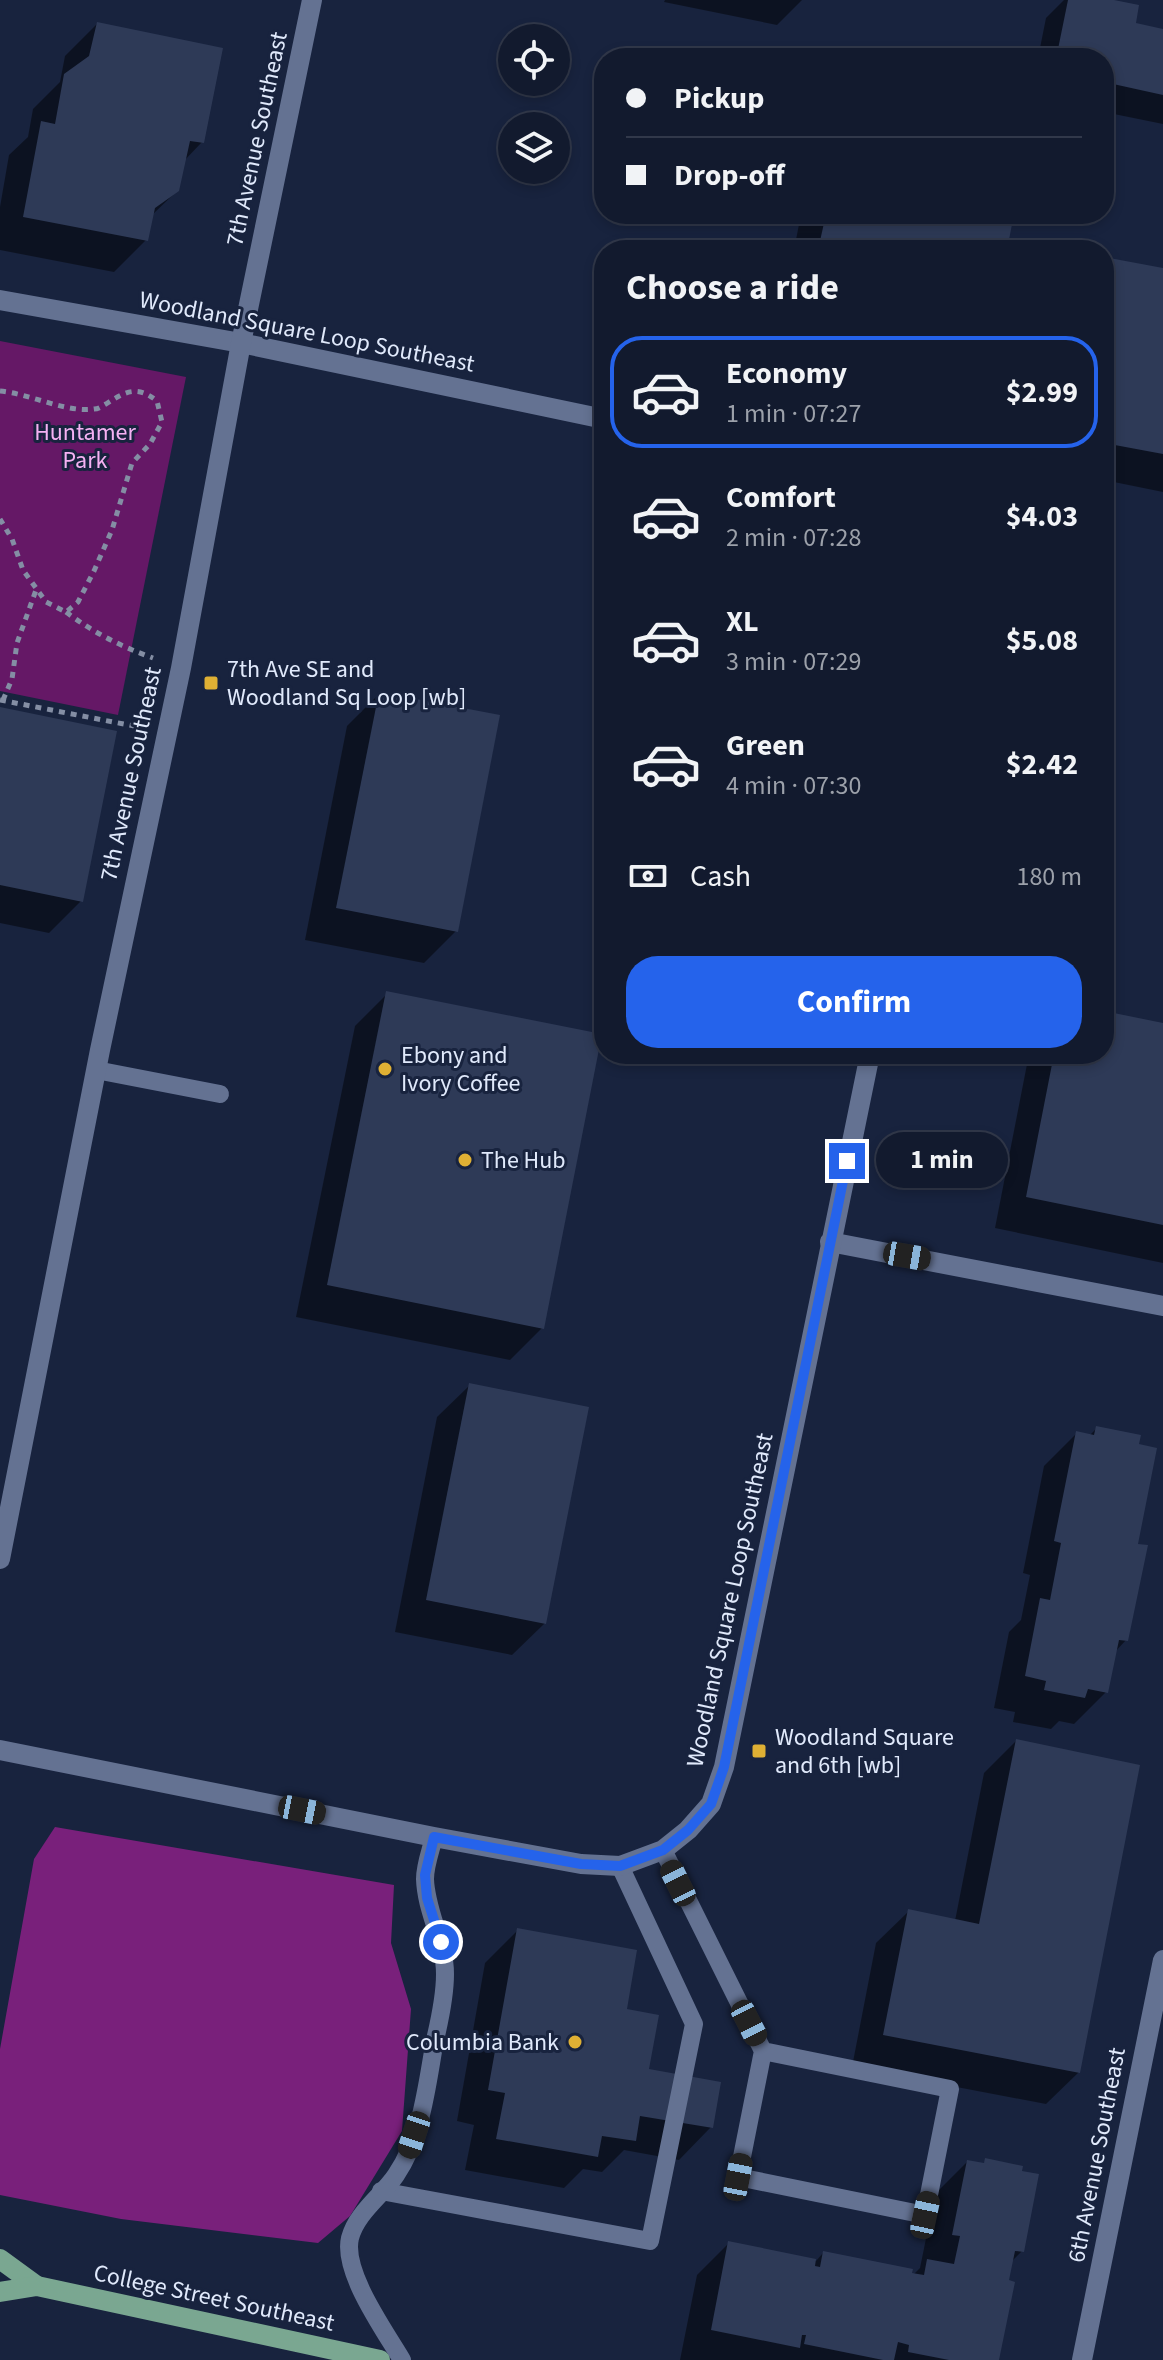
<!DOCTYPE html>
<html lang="en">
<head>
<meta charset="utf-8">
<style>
	:root { --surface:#121a2e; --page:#1b2336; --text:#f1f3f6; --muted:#9ca1aa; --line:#31384a; --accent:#2563eb }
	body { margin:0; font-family:"Source Sans 3",sans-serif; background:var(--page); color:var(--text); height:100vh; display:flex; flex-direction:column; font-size:30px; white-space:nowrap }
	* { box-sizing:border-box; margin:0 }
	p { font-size:26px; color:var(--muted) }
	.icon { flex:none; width:44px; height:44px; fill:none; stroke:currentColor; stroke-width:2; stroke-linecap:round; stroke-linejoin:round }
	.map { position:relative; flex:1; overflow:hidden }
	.drawer { position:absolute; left:594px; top:240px; width:520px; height:824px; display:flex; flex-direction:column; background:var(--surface); border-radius:32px; box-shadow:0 4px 12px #0003,0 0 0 2px var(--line) }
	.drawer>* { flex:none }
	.guide { position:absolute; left:594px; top:48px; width:520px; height:176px; border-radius:32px; box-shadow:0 4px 12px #0003,0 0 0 2px var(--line); display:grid; align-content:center; height:176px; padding:0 32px; background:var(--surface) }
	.tools { position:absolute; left:498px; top:24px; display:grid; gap:16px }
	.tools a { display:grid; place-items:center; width:72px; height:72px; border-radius:50%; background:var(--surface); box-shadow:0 4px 12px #0003,0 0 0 2px var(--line); font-size:40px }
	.end { position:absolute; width:36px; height:36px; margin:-18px; border:10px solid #2563eb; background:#fff; box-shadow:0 0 0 4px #fff }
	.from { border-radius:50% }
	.bubble { position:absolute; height:56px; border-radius:28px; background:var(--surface); box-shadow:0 4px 12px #0003,0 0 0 2px var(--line); font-size:26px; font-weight:700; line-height:56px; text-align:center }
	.car { position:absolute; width:24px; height:48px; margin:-24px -12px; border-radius:10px; box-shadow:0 0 6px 2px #0007; background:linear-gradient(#222 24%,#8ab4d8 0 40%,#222 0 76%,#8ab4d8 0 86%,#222 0) }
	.guide b { display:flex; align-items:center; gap:28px; height:76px; font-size:30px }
	.guide b+b { border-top:2px solid var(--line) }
	.guide i { width:20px; height:20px; background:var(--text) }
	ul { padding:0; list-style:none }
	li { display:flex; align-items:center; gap:24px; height:112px; margin:0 16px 12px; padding:0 16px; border:4px solid transparent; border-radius:32px }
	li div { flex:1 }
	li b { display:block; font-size:30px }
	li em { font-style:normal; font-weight:700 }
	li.current { border-color:var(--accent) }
	li>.icon { width:72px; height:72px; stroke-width:1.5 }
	h2 { padding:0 32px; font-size:36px; line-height:96px }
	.pay { display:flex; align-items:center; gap:20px; height:88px; padding:0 32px; font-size:30px }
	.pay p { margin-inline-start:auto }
	.cta { display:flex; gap:16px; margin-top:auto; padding:16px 32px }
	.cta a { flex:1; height:92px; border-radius:32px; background:var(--accent); color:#fff; font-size:32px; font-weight:700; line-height:92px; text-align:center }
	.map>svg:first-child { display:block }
	.green { fill:#651866 }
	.forest { fill:#79207b }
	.shadow { fill:#0007 }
	.building { fill:#2e3a57 }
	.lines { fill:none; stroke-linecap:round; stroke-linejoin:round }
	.path { stroke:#848ea4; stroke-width:5; stroke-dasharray:6 6; stroke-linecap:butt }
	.lane { stroke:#647292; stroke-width:18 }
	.street { stroke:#647292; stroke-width:20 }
	.secondary { stroke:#647292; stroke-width:20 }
	.primary { stroke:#7aa791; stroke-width:20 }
	.route { stroke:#2563eb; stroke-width:10 }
	.poi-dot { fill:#dfb034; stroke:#18233e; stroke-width:3 }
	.labels { text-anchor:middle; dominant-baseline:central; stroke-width:6; stroke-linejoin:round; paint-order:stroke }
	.street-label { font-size:24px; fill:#e0e9fb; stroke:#18233e }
	.park-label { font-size:24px; fill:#f5b1f3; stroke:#18233e }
	.poi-label { font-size:24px; fill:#e0e9fb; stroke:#18233e; text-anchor:start }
</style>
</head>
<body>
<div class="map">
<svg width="1163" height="2360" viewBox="0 0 1163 2360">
	<rect width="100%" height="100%" fill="#18233e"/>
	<path class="green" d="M0,341L186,377L118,715L0,691Z"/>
	<path class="forest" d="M55,1827L394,1885L391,1943L411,2009L402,2131L350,2216L318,2243L121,2219L0,2195V2049L34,1859Z"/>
	<g class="shadow">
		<path d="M665,0H802L777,25L664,2Z"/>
		<path d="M1064,0H1104L1133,25L1163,31V124L1104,112V58H1038L1046,18Z"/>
		<path d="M97,24L202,142L184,161L178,190L151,216L146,240L114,272L0,250V207L9,155L28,137L33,109L60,82L65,56Z"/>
		<path d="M801,214H1012L1005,250H794Z"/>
		<path d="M1104,259L1163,270V492L1104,480Z"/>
		<path d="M379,694L456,931L424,963L305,940L347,726Z"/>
		<path d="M0,709L81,901L49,933L0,923Z"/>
		<path d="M387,994L542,1328L510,1360L296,1317L355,1026Z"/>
		<path d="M1104,1013L1163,1025V1263L995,1228L1029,1054H1104Z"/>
		<path d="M470,1385L545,1623L512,1655L395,1632L437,1417Z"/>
		<path d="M1097,1428L1136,1545L1126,1640L1115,1652L1106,1692L1074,1724L1059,1721L1051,1729L1013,1722L1015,1712L994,1708L1009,1632L1021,1620L1030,1575L1023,1573L1044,1466L1076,1434L1089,1436Z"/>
		<path d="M1016,1741L1079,2072L1046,2104L852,2067L876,1943L909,1911L955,1921L984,1773Z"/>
		<path d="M517,1931L625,2011L647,2070L711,2127L679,2160L624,2150L602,2172L583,2169L564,2188L465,2170L474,2125L457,2121L485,1963Z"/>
		<path d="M986,2161L1022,2251L1011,2262L997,2360H680L697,2275L729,2243L816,2261L823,2253L913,2275L920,2268L935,2194L967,2162L982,2165Z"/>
	</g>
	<g class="building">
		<path d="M1068,0H1114L1139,5L1136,23L1163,29V95L1104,82V58H1065L1057,54Z"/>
		<path d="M97,22L223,48L204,143L190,141L179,191L155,208L148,241L23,217L41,121L55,124L64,74L89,56Z"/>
		<path d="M826,214H1014L1007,250H818Z"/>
		<path d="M1104,257L1163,268V454L1104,443Z"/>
		<path d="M379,692L500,715L458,932L336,908Z"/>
		<path d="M0,707L117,731L83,902L0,885Z"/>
		<path d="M386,991L602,1034L544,1329L327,1285Z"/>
		<path d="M1104,1011L1163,1023V1225L1026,1197L1054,1054H1104Z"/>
		<path d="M469,1383L589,1407L546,1624L426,1600Z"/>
		<path d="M1096,1426L1141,1435L1139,1444L1157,1448L1138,1544L1148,1545L1128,1641L1119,1640L1108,1693L1088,1689L1085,1698L1044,1690L1046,1681L1025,1676L1040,1598L1050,1600L1061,1543L1054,1541L1076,1431L1094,1435Z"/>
		<path d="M1016,1739L1140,1765L1080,2073L883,2035L908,1909L979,1924Z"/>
		<path d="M517,1928L637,1950L627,2009L659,2015L649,2069L721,2082L713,2128L640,2116L636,2141L602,2136L598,2157L496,2139L505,2093L488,2090Z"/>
		<path d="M985,2158L1023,2166L1022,2171L1039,2174L1024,2252L1015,2251L1009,2280L1015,2282L999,2360H949L908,2352L909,2345L898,2342L894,2360H883L804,2344L806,2335H802L800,2348L711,2330L728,2241L816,2259L815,2266L820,2267L823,2251L913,2269L912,2273L924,2275L927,2259L954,2264L960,2236L952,2235L967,2160L984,2163Z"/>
	</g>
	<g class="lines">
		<g class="path">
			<path d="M0,391C31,394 66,413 94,409C99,409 102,406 106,404C126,391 137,385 157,401L162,422L150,444L132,463L112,530L94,571L78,602L66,612L46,602L23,570L12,539L0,519"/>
			<path d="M66,612C94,633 120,646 153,658"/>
			<path d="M0,700L139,727"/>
			<path d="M3,700L12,679L17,643L36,590"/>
		</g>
		<g class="lane">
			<path d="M96,1070L220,1094"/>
			<path d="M663,1850L763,2051L950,2089L925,2215L738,2177L763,2051"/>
			<path d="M381,2191L650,2241L694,2024L620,1866"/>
			<path d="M402,2360C385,2331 342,2272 350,2238C357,2212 382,2196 396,2175C422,2137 427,2084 435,2040C440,2019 445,1996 445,1974C445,1941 426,1912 425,1879C425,1865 431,1850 434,1837"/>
		</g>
		<g class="street">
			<path d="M0,300L241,343L604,419"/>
			<path d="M830,1242L1163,1306"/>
			<path d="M0,1559L100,1050L181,668L241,343L312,0"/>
			<path d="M0,1750L434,1837L581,1864L620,1866L663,1850L688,1830L711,1804L724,1767L870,1054"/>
		</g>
		<path class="secondary" d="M1082,2360L1163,1960"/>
		<g class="primary">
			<path d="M0,2259L37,2286"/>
			<path d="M0,2292L37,2286L380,2360"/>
		</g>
	</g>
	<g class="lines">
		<path class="route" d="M441,1942L427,1898L425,1875L434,1837L581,1864L620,1866L663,1850L688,1830L711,1804L724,1767L847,1161"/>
	</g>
	<g class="poi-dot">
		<rect x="203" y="675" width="16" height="16" rx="4"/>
		<circle cx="385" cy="1069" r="8"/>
		<circle cx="465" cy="1160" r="8"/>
		<rect x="751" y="1743" width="16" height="16" rx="4"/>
		<circle cx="575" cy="2042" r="8"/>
	</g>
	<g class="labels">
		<g class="street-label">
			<text transform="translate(257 139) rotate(-78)">7th Avenue Southeast</text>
			<text transform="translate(307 332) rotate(11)">Woodland Square Loop Southeast</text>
			<text transform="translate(131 774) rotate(-78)">7th Avenue Southeast</text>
			<text transform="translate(730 1600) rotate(-78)">Woodland Square Loop Southeast</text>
			<text transform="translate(1097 2155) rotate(-79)">6th Avenue Southeast</text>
			<text transform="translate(214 2298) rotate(12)">College Street Southeast</text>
		</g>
		<g class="park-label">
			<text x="85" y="432">Huntamer<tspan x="85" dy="28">Park</tspan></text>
		</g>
		<g class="poi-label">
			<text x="227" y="669">7th Ave SE and<tspan x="227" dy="28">Woodland Sq Loop [wb]</tspan></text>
			<text x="401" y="1055">Ebony and<tspan x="401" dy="28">Ivory Coffee</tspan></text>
			<text x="481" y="1160">The Hub</text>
			<text x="775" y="1737">Woodland Square<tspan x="775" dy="28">and 6th [wb]</tspan></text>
			<text x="559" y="2042" text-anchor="end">Columbia Bank</text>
		</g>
	</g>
</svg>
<div class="tools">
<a><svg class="icon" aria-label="locate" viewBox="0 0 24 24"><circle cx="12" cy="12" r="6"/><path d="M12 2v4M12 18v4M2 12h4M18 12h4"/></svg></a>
<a><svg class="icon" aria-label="layers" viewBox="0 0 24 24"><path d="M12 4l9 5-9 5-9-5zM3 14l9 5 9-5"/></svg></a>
</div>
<i class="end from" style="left:441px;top:1942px"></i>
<i class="end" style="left:847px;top:1161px"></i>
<div class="bubble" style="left:876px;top:1132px;width:132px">1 min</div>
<i class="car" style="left:907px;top:1256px;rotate:100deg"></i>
<i class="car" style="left:302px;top:1810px;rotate:101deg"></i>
<i class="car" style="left:678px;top:1883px;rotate:334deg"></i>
<i class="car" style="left:749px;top:2023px;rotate:153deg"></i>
<i class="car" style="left:414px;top:2135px;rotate:198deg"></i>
<i class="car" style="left:738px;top:2177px;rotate:11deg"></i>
<i class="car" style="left:925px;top:2215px;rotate:12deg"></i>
<div class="guide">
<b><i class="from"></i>Pickup</b>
<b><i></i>Drop-off</b>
</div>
<section class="drawer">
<h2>Choose a ride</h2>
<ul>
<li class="current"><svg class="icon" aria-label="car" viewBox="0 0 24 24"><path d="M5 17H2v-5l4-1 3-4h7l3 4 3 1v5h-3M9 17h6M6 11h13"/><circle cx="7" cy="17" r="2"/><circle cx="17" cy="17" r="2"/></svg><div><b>Economy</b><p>1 min · 07:27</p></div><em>$2.99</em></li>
<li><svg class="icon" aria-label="car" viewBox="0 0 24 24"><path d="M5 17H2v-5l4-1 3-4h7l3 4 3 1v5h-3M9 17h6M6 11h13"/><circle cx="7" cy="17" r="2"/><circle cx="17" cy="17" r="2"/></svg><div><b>Comfort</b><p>2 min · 07:28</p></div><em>$4.03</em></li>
<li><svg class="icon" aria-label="car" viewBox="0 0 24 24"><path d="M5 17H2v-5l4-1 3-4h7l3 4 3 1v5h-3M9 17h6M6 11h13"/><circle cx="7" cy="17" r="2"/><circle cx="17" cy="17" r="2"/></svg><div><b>XL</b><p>3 min · 07:29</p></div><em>$5.08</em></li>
<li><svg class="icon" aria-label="car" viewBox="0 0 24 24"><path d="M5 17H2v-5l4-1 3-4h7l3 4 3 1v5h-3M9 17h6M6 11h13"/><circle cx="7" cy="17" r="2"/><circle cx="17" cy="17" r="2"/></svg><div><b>Green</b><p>4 min · 07:30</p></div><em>$2.42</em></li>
</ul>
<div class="pay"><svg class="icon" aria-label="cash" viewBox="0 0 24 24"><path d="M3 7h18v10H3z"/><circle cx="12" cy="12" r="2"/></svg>Cash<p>180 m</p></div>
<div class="cta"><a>Confirm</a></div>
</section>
</div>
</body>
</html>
